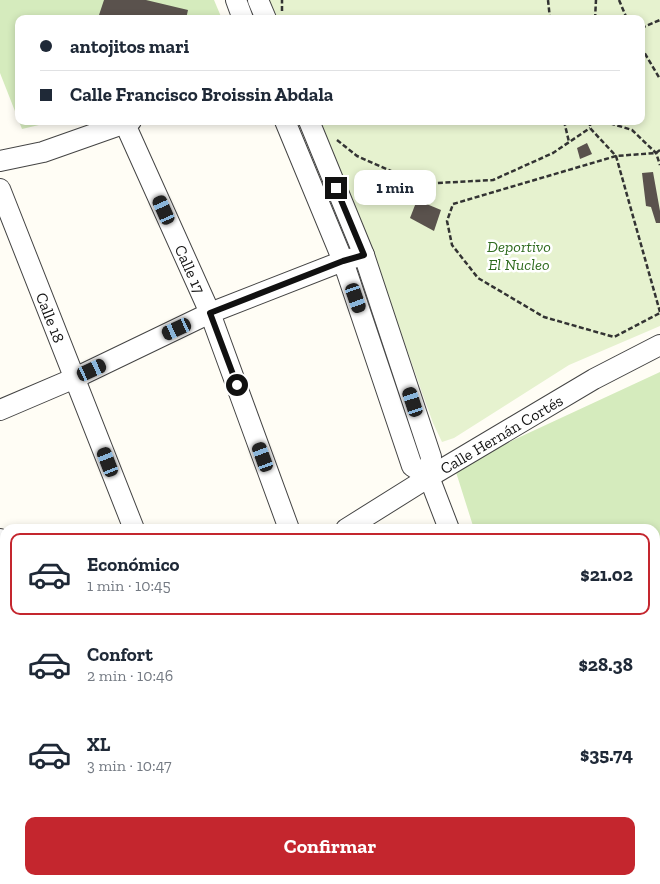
<!DOCTYPE html>
<html lang="es">
<head>
<meta charset="utf-8">
<style>
	:root { --surface:#fff; --page:#f2f2f3; --text:#1f2937; --muted:#747a83; --line:#e0e1e3; --accent:#c4262e }
	body { margin:0; font-family:"Zilla Slab",serif; background:var(--page); color:var(--text); height:100vh; display:flex; flex-direction:column; font-size:19px; white-space:nowrap }
	* { box-sizing:border-box; margin:0 }
	p { font-size:16px; color:var(--muted) }
	.icon { flex:none; width:28px; height:28px; fill:none; stroke:currentColor; stroke-width:2; stroke-linecap:round; stroke-linejoin:round }
	.map { position:relative; flex:1; overflow:hidden }
	.details { position:absolute; left:0px; top:524px; width:660px; height:361px; display:flex; flex-direction:column; background:var(--surface); border-radius:15px 15px 0 0; box-shadow:0 2px 8px #0003 }
	.details>* { flex:none }
	.banner { position:absolute; left:15px; top:15px; width:630px; height:110px; border-radius:10px; box-shadow:0 2px 8px #0003; display:grid; align-content:center; height:110px; padding:0 25px; background:var(--surface) }
	.end { position:absolute; width:22px; height:22px; margin:-11px; border:6px solid #111; background:#fff; box-shadow:0 0 0 2px #fff }
	.from { border-radius:50% }
	.bubble { position:absolute; height:35px; border-radius:10px; background:var(--surface); box-shadow:0 2px 8px #0003; font-size:16px; font-weight:700; line-height:35px; text-align:center }
	.car { position:absolute; width:15px; height:30px; margin:-15px -8px; border-radius:6px; box-shadow:0 0 4px 1px #0007; background:linear-gradient(#222 24%,#8ab4d8 0 40%,#222 0 76%,#8ab4d8 0 86%,#222 0) }
	.banner b { display:flex; align-items:center; gap:18px; height:48px; font-size:19px }
	.banner b+b { border-top:1px solid var(--line) }
	.banner i { width:12px; height:12px; background:var(--text) }
	ul { padding:9px 0 0; list-style:none }
	li { display:flex; align-items:center; gap:15px; height:82px; margin:0 10px 8px; padding:0 15px; border:2px solid transparent; border-radius:10px }
	li div { flex:1 }
	li b { display:block; font-size:19px }
	li em { font-style:normal; font-weight:700 }
	li.current { border-color:var(--accent) }
	li>.icon { width:45px; height:45px; stroke-width:1.5 }
	.cta { display:flex; gap:10px; margin-top:auto; padding:10px 25px }
	.cta a { flex:1; height:58px; border-radius:10px; background:var(--accent); color:#fff; font-size:20px; font-weight:700; line-height:58px; text-align:center }
	.map>svg:first-child { display:block }
	.green { fill:#d5ebbd }
	.pitch { fill:#e6f2cf }
	.building { fill:#5a524d }
	.lines { fill:none; stroke-linecap:round; stroke-linejoin:round }
	.minor-casing { stroke:#444; stroke-width:22 }
	.path { stroke:#333; stroke-width:2.5; stroke-dasharray:5 2.5; stroke-linecap:butt }
	.minor { stroke:#fff; stroke-width:20 }
	.route { stroke:#111; stroke-width:6 }
	.labels { text-anchor:middle; dominant-baseline:central; stroke-width:5; stroke-linejoin:round; paint-order:stroke }
	.park-label { font-size:16px; font-style:italic; fill:#2f6b1f; stroke:#fff }
	.street-label { font-size:16px; fill:#111; stroke:#fff }
</style>
</head>
<body>
<div class="map">
<svg width="660" height="884" viewBox="0 0 660 884">
	<rect width="100%" height="100%" fill="#fffdf5"/>
	<g class="green">
		<path d="M0,0H214L222,19H19V121H56L22,129L0,73Z"/>
		<path d="M660,372V650L655,652V529H474L455,469L477,457Z"/>
	</g>
	<path class="pitch" d="M266,0H660V326L569,365L454,438L442,442L433,423L397,322L315,121H641V19H273Z"/>
	<g class="building">
		<path d="M104,0H146L188,10L186,19L98,18Z"/>
		<path d="M587,143L592,154L580,159L577,148Z"/>
		<path d="M653,172L660,211V223H656L651,207L646,206L642,173Z"/>
		<path d="M417,200L441,210L434,231L410,218Z"/>
		<path d="M660,806V873L655,875V808Z"/>
		<path d="M614,880H640L630,884H615Z"/>
	</g>
	<g class="lines">
		<defs>
			<g id="minor">
				<path d="M236,0L243,19"/>
				<path d="M258,0L266,19"/>
				<path d="M285,121L343,261L412,466L429,477"/>
				<path d="M309,121L364,255L431,457L429,477L449,529"/>
				<path id="s1" d="M125,124L210,313L289,529"/>
				<path d="M0,161L43,152L131,121"/>
				<path id="s2" d="M0,189L134,529"/>
				<path d="M0,410L75,378L210,313L343,261L364,255"/>
				<path id="s3" d="M346,529L429,477L594,379L660,345"/>
				<path d="M0,539L5,552"/>
				<path d="M655,675L660,674"/>
				<path d="M0,706L5,704"/>
				<path d="M655,713L660,711"/>
				<path d="M655,785L660,783"/>
				<path d="M0,850L5,863"/>
				<path d="M12,880L14,884"/>
				<path d="M133,880L135,884"/>
				<path d="M276,880L277,884"/>
				<path d="M425,880L427,884"/>
				<path d="M587,880L589,884"/>
				<path d="M214,884L221,880"/>
			</g>
		</defs>
		<use href="#minor" class="minor-casing"/>
		<g class="path">
			<path d="M548,0L550,19"/>
			<path d="M619,0L627,19"/>
			<path d="M282,11V0"/>
			<path d="M595,19L596,0"/>
			<path d="M641,28L660,20"/>
			<path d="M641,47L660,79"/>
			<path d="M564,121L569,142"/>
			<path d="M590,121V128L616,156L660,312"/>
			<path d="M603,121L632,130L656,153L660,165"/>
			<path d="M337,140L357,156L420,184L493,180L553,153L590,128"/>
			<path d="M660,150L656,153L616,156L453,204L447,221L452,245L478,278L544,317L614,337L660,313"/>
		</g>
		<use href="#minor" class="minor"/>
	</g>
	<g class="lines">
		<path class="route" d="M237,385L210,313L343,261L364,255L336,188"/>
	</g>
	<g class="labels">
		<g class="park-label">
			<text x="519" y="246">Deportivo<tspan x="519" dy="18">El Nucleo</tspan></text>
		</g>
		<g class="street-label">
			<text stroke="none"><textPath href="#s1" startOffset="159">Calle 17</textPath></text>
			<text stroke="none"><textPath href="#s2" startOffset="138">Calle 18</textPath></text>
			<text stroke="none"><textPath href="#s3" startOffset="182">Calle Hernán Cortés</textPath></text>
		</g>
	</g>
</svg>
<i class="end from" style="left:237px;top:385px"></i>
<i class="end" style="left:336px;top:188px"></i>
<div class="bubble" style="left:354px;top:170px;width:82px">1 min</div>
<i class="car" style="left:164px;top:210px;rotate:336deg"></i>
<i class="car" style="left:356px;top:298px;rotate:161deg"></i>
<i class="car" style="left:177px;top:329px;rotate:245deg"></i>
<i class="car" style="left:92px;top:370px;rotate:65deg"></i>
<i class="car" style="left:413px;top:402px;rotate:342deg"></i>
<i class="car" style="left:263px;top:457px;rotate:340deg"></i>
<i class="car" style="left:108px;top:462px;rotate:339deg"></i>
<div class="banner">
<b><i class="from"></i>antojitos mari</b>
<b><i></i>Calle Francisco Broissin Abdala</b>
</div>
<section class="details">
<ul>
<li class="current"><svg class="icon" aria-label="car" viewBox="0 0 24 24"><path d="M5 17H2v-5l4-1 3-4h7l3 4 3 1v5h-3M9 17h6M6 11h13"/><circle cx="7" cy="17" r="2"/><circle cx="17" cy="17" r="2"/></svg><div><b>Económico</b><p>1 min · 10:45</p></div><em>$21.02</em></li>
<li><svg class="icon" aria-label="car" viewBox="0 0 24 24"><path d="M5 17H2v-5l4-1 3-4h7l3 4 3 1v5h-3M9 17h6M6 11h13"/><circle cx="7" cy="17" r="2"/><circle cx="17" cy="17" r="2"/></svg><div><b>Confort</b><p>2 min · 10:46</p></div><em>$28.38</em></li>
<li><svg class="icon" aria-label="car" viewBox="0 0 24 24"><path d="M5 17H2v-5l4-1 3-4h7l3 4 3 1v5h-3M9 17h6M6 11h13"/><circle cx="7" cy="17" r="2"/><circle cx="17" cy="17" r="2"/></svg><div><b>XL</b><p>3 min · 10:47</p></div><em>$35.74</em></li>
</ul>
<div class="cta"><a>Confirmar</a></div>
</section>
</div>
</body>
</html>
